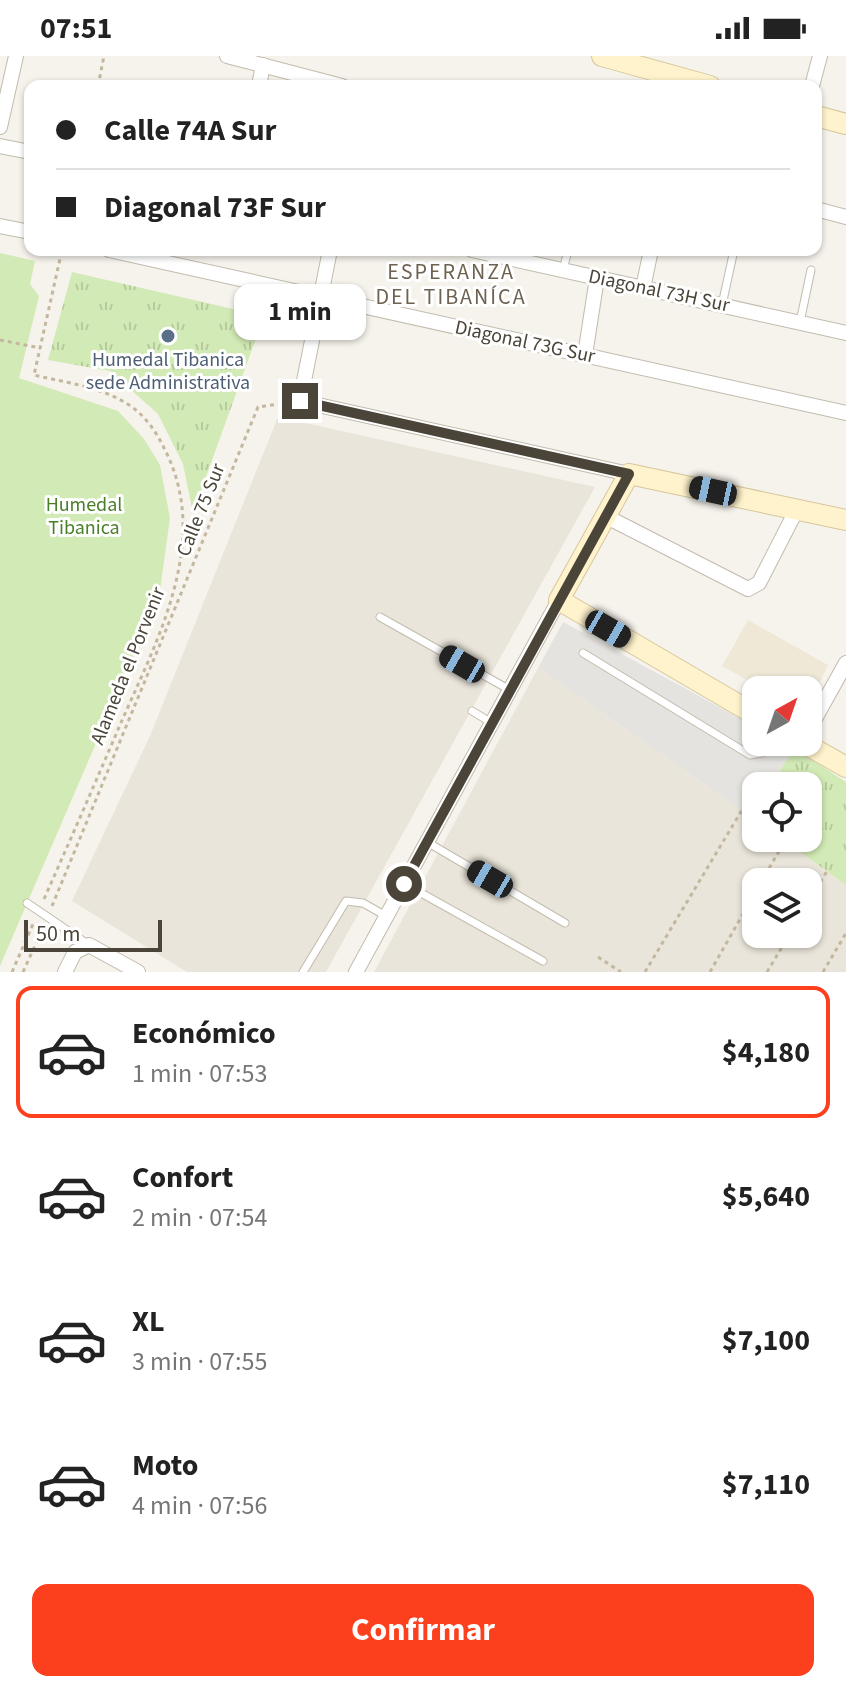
<!DOCTYPE html>
<html lang="es">
<head>
<meta charset="utf-8">
<style>
	:root { --surface:#fff; --page:#f6f6f6; --text:#222; --muted:#767676; --line:#e0e0e0; --accent:#fc3f1d }
	body { margin:0; font-family:"Source Sans 3",sans-serif; background:var(--page); color:var(--text); height:100vh; display:flex; flex-direction:column; font-size:30px; white-space:nowrap }
	* { box-sizing:border-box; margin:0 }
	p { font-size:26px; color:var(--muted) }
	.icon { flex:none; width:44px; height:44px; fill:none; stroke:currentColor; stroke-width:2; stroke-linecap:round; stroke-linejoin:round }
	.map { position:relative; height:916px; overflow:hidden }
	.panel { display:flex; flex-direction:column; background:var(--surface); flex:1 }
	.panel>* { flex:none }
	.banner { position:absolute; left:24px; top:24px; width:798px; height:176px; border-radius:16px; box-shadow:0 2px 6px #0004; display:grid; align-content:center; height:176px; padding:0 32px; background:var(--surface) }
	.needle { width:52px; rotate:40deg }
	.controls { position:absolute; left:742px; top:620px; display:grid; gap:16px }
	.controls a { display:grid; place-items:center; width:80px; height:80px; border-radius:16px; background:var(--surface); box-shadow:0 2px 6px #0004; font-size:40px }
	.scale { position:absolute; left:24px; bottom:20px; width:138px; box-sizing:border-box; padding-left:8px; border:4px solid #4b4439; border-top:0; font-size:22px; line-height:28px; white-space:nowrap; color:#4b4439; -webkit-text-stroke:6px #fff; paint-order:stroke }
	.end { position:absolute; width:36px; height:36px; margin:-18px; border:10px solid #4b4439; background:#fff; box-shadow:0 0 0 4px #fff }
	.from { border-radius:50% }
	.bubble { position:absolute; height:56px; border-radius:16px; background:var(--surface); box-shadow:0 2px 6px #0004; font-size:26px; font-weight:700; line-height:56px; text-align:center }
	.car { position:absolute; width:24px; height:48px; margin:-24px -12px; border-radius:10px; box-shadow:0 0 6px 2px #0007; background:linear-gradient(#222 24%,#8ab4d8 0 40%,#222 0 76%,#8ab4d8 0 86%,#222 0) }
	.banner b { display:flex; align-items:center; gap:28px; height:76px; font-size:30px }
	.banner b+b { border-top:2px solid var(--line) }
	.banner i { width:20px; height:20px; background:var(--text) }
	ul { padding:14px 0 0; list-style:none }
	li { display:flex; align-items:center; gap:24px; height:132px; margin:0 16px 12px; padding:0 16px; border:4px solid transparent; border-radius:16px }
	li div { flex:1 }
	li b { display:block; font-size:30px }
	li em { font-style:normal; font-weight:700 }
	li.selected { border-color:var(--accent) }
	li>.icon { width:72px; height:72px; stroke-width:1.5 }
	.button { display:flex; gap:16px; margin-top:auto; padding:16px 32px }
	.button a { flex:1; height:92px; border-radius:16px; background:var(--accent); color:#fff; font-size:32px; font-weight:700; line-height:92px; text-align:center }
	.status { display:flex; justify-content:space-between; align-items:center; height:56px; padding:0 40px; background:var(--surface); direction:ltr }
	.status svg { height:22px; fill:currentColor }
	.map>svg:first-child { display:block }
	.residential { fill:#eae5da; fill-rule:evenodd }
	.education { fill:#efe8d6 }
	.grass { fill:url(#grass-tufts) }
	.park { fill:#d2eab5 }
	.parking { fill:#e5e3e0 }
	.lines { fill:none; stroke-linecap:round; stroke-linejoin:round }
	.lane-casing { stroke:#c2bbae; stroke-width:9 }
	.street-casing { stroke:#c2bbae; stroke-width:16 }
	.secondary-casing { stroke:#d6c79b; stroke-width:22 }
	.path { stroke:#c4b79f; stroke-width:3; stroke-dasharray:4 4; stroke-linecap:butt }
	.lane { stroke:#fff; stroke-width:7 }
	.street { stroke:#fff; stroke-width:14 }
	.secondary { stroke:#fff3cd; stroke-width:20 }
	.route { stroke:#4b4439; stroke-width:10 }
	.service-dot { fill:#5c6f8a; stroke:#fff; stroke-width:3 }
	.labels { text-anchor:middle; dominant-baseline:central; stroke-width:6; stroke-linejoin:round; paint-order:stroke }
	.street-label { font-size:20px; fill:#4b4439; stroke:#fff }
	.service-label { font-size:20px; fill:#4e5e75; stroke:#fff }
	.park-label { font-size:20px; fill:#4a7f2a; stroke:#fff }
	.neighbourhood-label { font-size:22px; letter-spacing:2px; fill:#6e6250; stroke:#fff }
</style>
</head>
<body>
<div class="status"><b>07:51</b><svg viewBox="0 0 49 12"><path d="M0 12V9h3v3zM5 12V6h3v6zM10 12V3h3v9zM15 12V0h3v12zM26 1h20v11H26zM47 4h2v5h-2z"/></svg></div>
<div class="map">
<svg width="846" height="916" viewBox="0 0 846 916">
	<defs>
		<pattern id="grass-tufts" width="24" height="20" patternUnits="userSpaceOnUse" patternTransform="scale(2)"><rect width="24" height="20" fill="#d2eab5"/><path d="M3 7l-1-3M5 7V3M7 7l1-3M15 17l-1-3M17 17v-4M19 17l1-3" fill="none" stroke="#b6ca9c"/></pattern>
	</defs>
	<rect width="100%" height="100%" fill="#f6f3ec"/>
	<g class="residential">
		<path d="M278,361L595,431L326,916H187L72,845L150,680Z"/>
		<path d="M538,612L756,764V782H781L846,829V916H374ZM756,826H808V878H756Z"/>
	</g>
	<path class="education" d="M748,564L828,609L808,651V634H766L722,610Z"/>
	<g class="grass">
		<path d="M72,216L264,260L193,457L183,408L158,358L110,315L48,304Z"/>
		<path d="M794,692L846,726V829L781,782H808V730H770Z"/>
	</g>
	<path class="park" d="M0,197L35,205L30,228L39,240L19,322L118,355L144,383L160,409L170,462L159,541L0,910Z"/>
	<path class="parking" d="M563,566L756,671V686H783L794,692L770,730H756V751L750,760L538,612Z"/>
	<g class="lines">
		<defs>
			<g id="lane">
				<path d="M563,214L568,194"/>
				<path d="M722,249L734,194"/>
				<path d="M800,266L811,214"/>
				<path d="M380,561L510,634"/>
				<path d="M583,597L750,699L762,697L771,686"/>
				<path d="M472,655L492,667"/>
				<path d="M427,786L565,867"/>
				<path d="M405,828L543,905"/>
				<path d="M27,847L89,889"/>
				<path d="M303,916L346,845L363,847L386,860"/>
			</g>
			<g id="street">
				<path d="M227,0L342,30"/>
				<path d="M259,30L263,9"/>
				<path d="M812,30L820,0"/>
				<path d="M0,71L16,0"/>
				<path d="M0,90L30,96"/>
				<path d="M816,153L846,161"/>
				<path d="M0,170L30,176"/>
				<path d="M109,194L846,357"/>
				<path d="M330,194L300,345L629,418"/>
				<path d="M472,194L846,277"/>
				<path d="M643,232L651,194"/>
				<path d="M585,299L597,222"/>
				<path d="M605,460L748,533L759,527L797,453"/>
				<path d="M808,675L846,607"/>
				<path d="M65,916L75,896L89,889L138,916"/>
				<path d="M356,916L559,544"/>
			</g>
			<g id="secondary">
				<path d="M602,0L710,30"/>
				<path d="M816,60L846,68"/>
				<path d="M756,659L559,544L629,418L846,464"/>
				<path d="M802,686L846,711"/>
			</g>
		</defs>
		<use href="#lane" class="lane-casing"/>
		<use href="#street" class="street-casing"/>
		<use href="#secondary" class="secondary-casing"/>
		<g class="path">
			<path d="M98,30L104,0"/>
			<path d="M0,284L40,292"/>
			<path d="M761,826L785,785"/>
			<path d="M44,843C69,787 93,732 117,676C154,589 213,488 165,394C157,377 147,362 132,351C104,331 67,327 34,319L62,194"/>
			<path d="M808,847L827,815"/>
			<path d="M52,850L258,351L286,347"/>
			<path d="M598,901L621,916"/>
			<path d="M12,916L33,868"/>
			<path d="M23,916L43,872"/>
			<path d="M645,916L742,754"/>
			<path d="M710,916L756,835"/>
			<path d="M767,916L790,878"/>
			<path d="M823,916L846,877"/>
		</g>
		<use href="#lane" class="lane"/>
		<use href="#street" class="street"/>
		<use href="#secondary" class="secondary"/>
	</g>
	<g class="lines">
		<path class="route" d="M300,345L629,418L404,828"/>
	</g>
	<circle class="service-dot" cx="168" cy="280" r="8"/>
	<g class="labels">
		<g class="street-label">
			<text transform="translate(659 235) rotate(12)">Diagonal 73H Sur</text>
			<text transform="translate(525 286) rotate(12)">Diagonal 73G Sur</text>
			<text transform="translate(201 454) rotate(-68)">Calle 75 Sur</text>
			<text transform="translate(128 610) rotate(-68)">Alameda el Porvenir</text>
		</g>
		<g class="service-label">
			<text x="168" y="304">Humedal Tibanica<tspan x="168" dy="23">sede Administrativa</tspan></text>
		</g>
		<g class="park-label">
			<text x="84" y="449">Humedal<tspan x="84" dy="23">Tibanica</tspan></text>
		</g>
		<g class="neighbourhood-label">
			<text x="451" y="216">ESPERANZA<tspan x="451" dy="25">DEL TIBANÍCA</tspan></text>
		</g>
	</g>
</svg>
<div class="controls">
<a><svg class="needle" viewBox="-14 -14 28 28"><path d="M0-13l5 13h-10z" fill="#e53935"/><path d="M0 13l5-13h-10z" fill="#767676"/></svg></a>
<a><svg class="icon" aria-label="locate" viewBox="0 0 24 24"><circle cx="12" cy="12" r="6"/><path d="M12 2v4M12 18v4M2 12h4M18 12h4"/></svg></a>
<a><svg class="icon" aria-label="layers" viewBox="0 0 24 24"><path d="M12 4l9 5-9 5-9-5zM3 14l9 5 9-5"/></svg></a>
</div>
<div class="scale">50 m</div>
<i class="end from" style="left:404px;top:828px"></i>
<i class="end" style="left:300px;top:345px"></i>
<div class="bubble" style="left:234px;top:228px;width:132px">1 min</div>
<i class="car" style="left:713px;top:435px;rotate:282deg"></i>
<i class="car" style="left:608px;top:573px;rotate:120deg"></i>
<i class="car" style="left:462px;top:608px;rotate:300deg"></i>
<i class="car" style="left:490px;top:823px;rotate:300deg"></i>
<div class="banner">
<b><i class="from"></i>Calle 74A Sur</b>
<b><i></i>Diagonal 73F Sur</b>
</div>
</div>
<section class="panel">
<ul>
<li class="selected"><svg class="icon" aria-label="car" viewBox="0 0 24 24"><path d="M5 17H2v-5l4-1 3-4h7l3 4 3 1v5h-3M9 17h6M6 11h13"/><circle cx="7" cy="17" r="2"/><circle cx="17" cy="17" r="2"/></svg><div><b>Económico</b><p>1 min · 07:53</p></div><em>$4,180</em></li>
<li><svg class="icon" aria-label="car" viewBox="0 0 24 24"><path d="M5 17H2v-5l4-1 3-4h7l3 4 3 1v5h-3M9 17h6M6 11h13"/><circle cx="7" cy="17" r="2"/><circle cx="17" cy="17" r="2"/></svg><div><b>Confort</b><p>2 min · 07:54</p></div><em>$5,640</em></li>
<li><svg class="icon" aria-label="car" viewBox="0 0 24 24"><path d="M5 17H2v-5l4-1 3-4h7l3 4 3 1v5h-3M9 17h6M6 11h13"/><circle cx="7" cy="17" r="2"/><circle cx="17" cy="17" r="2"/></svg><div><b>XL</b><p>3 min · 07:55</p></div><em>$7,100</em></li>
<li><svg class="icon" aria-label="car" viewBox="0 0 24 24"><path d="M5 17H2v-5l4-1 3-4h7l3 4 3 1v5h-3M9 17h6M6 11h13"/><circle cx="7" cy="17" r="2"/><circle cx="17" cy="17" r="2"/></svg><div><b>Moto</b><p>4 min · 07:56</p></div><em>$7,110</em></li>
</ul>
<div class="button"><a>Confirmar</a></div>
</section>
</body>
</html>
